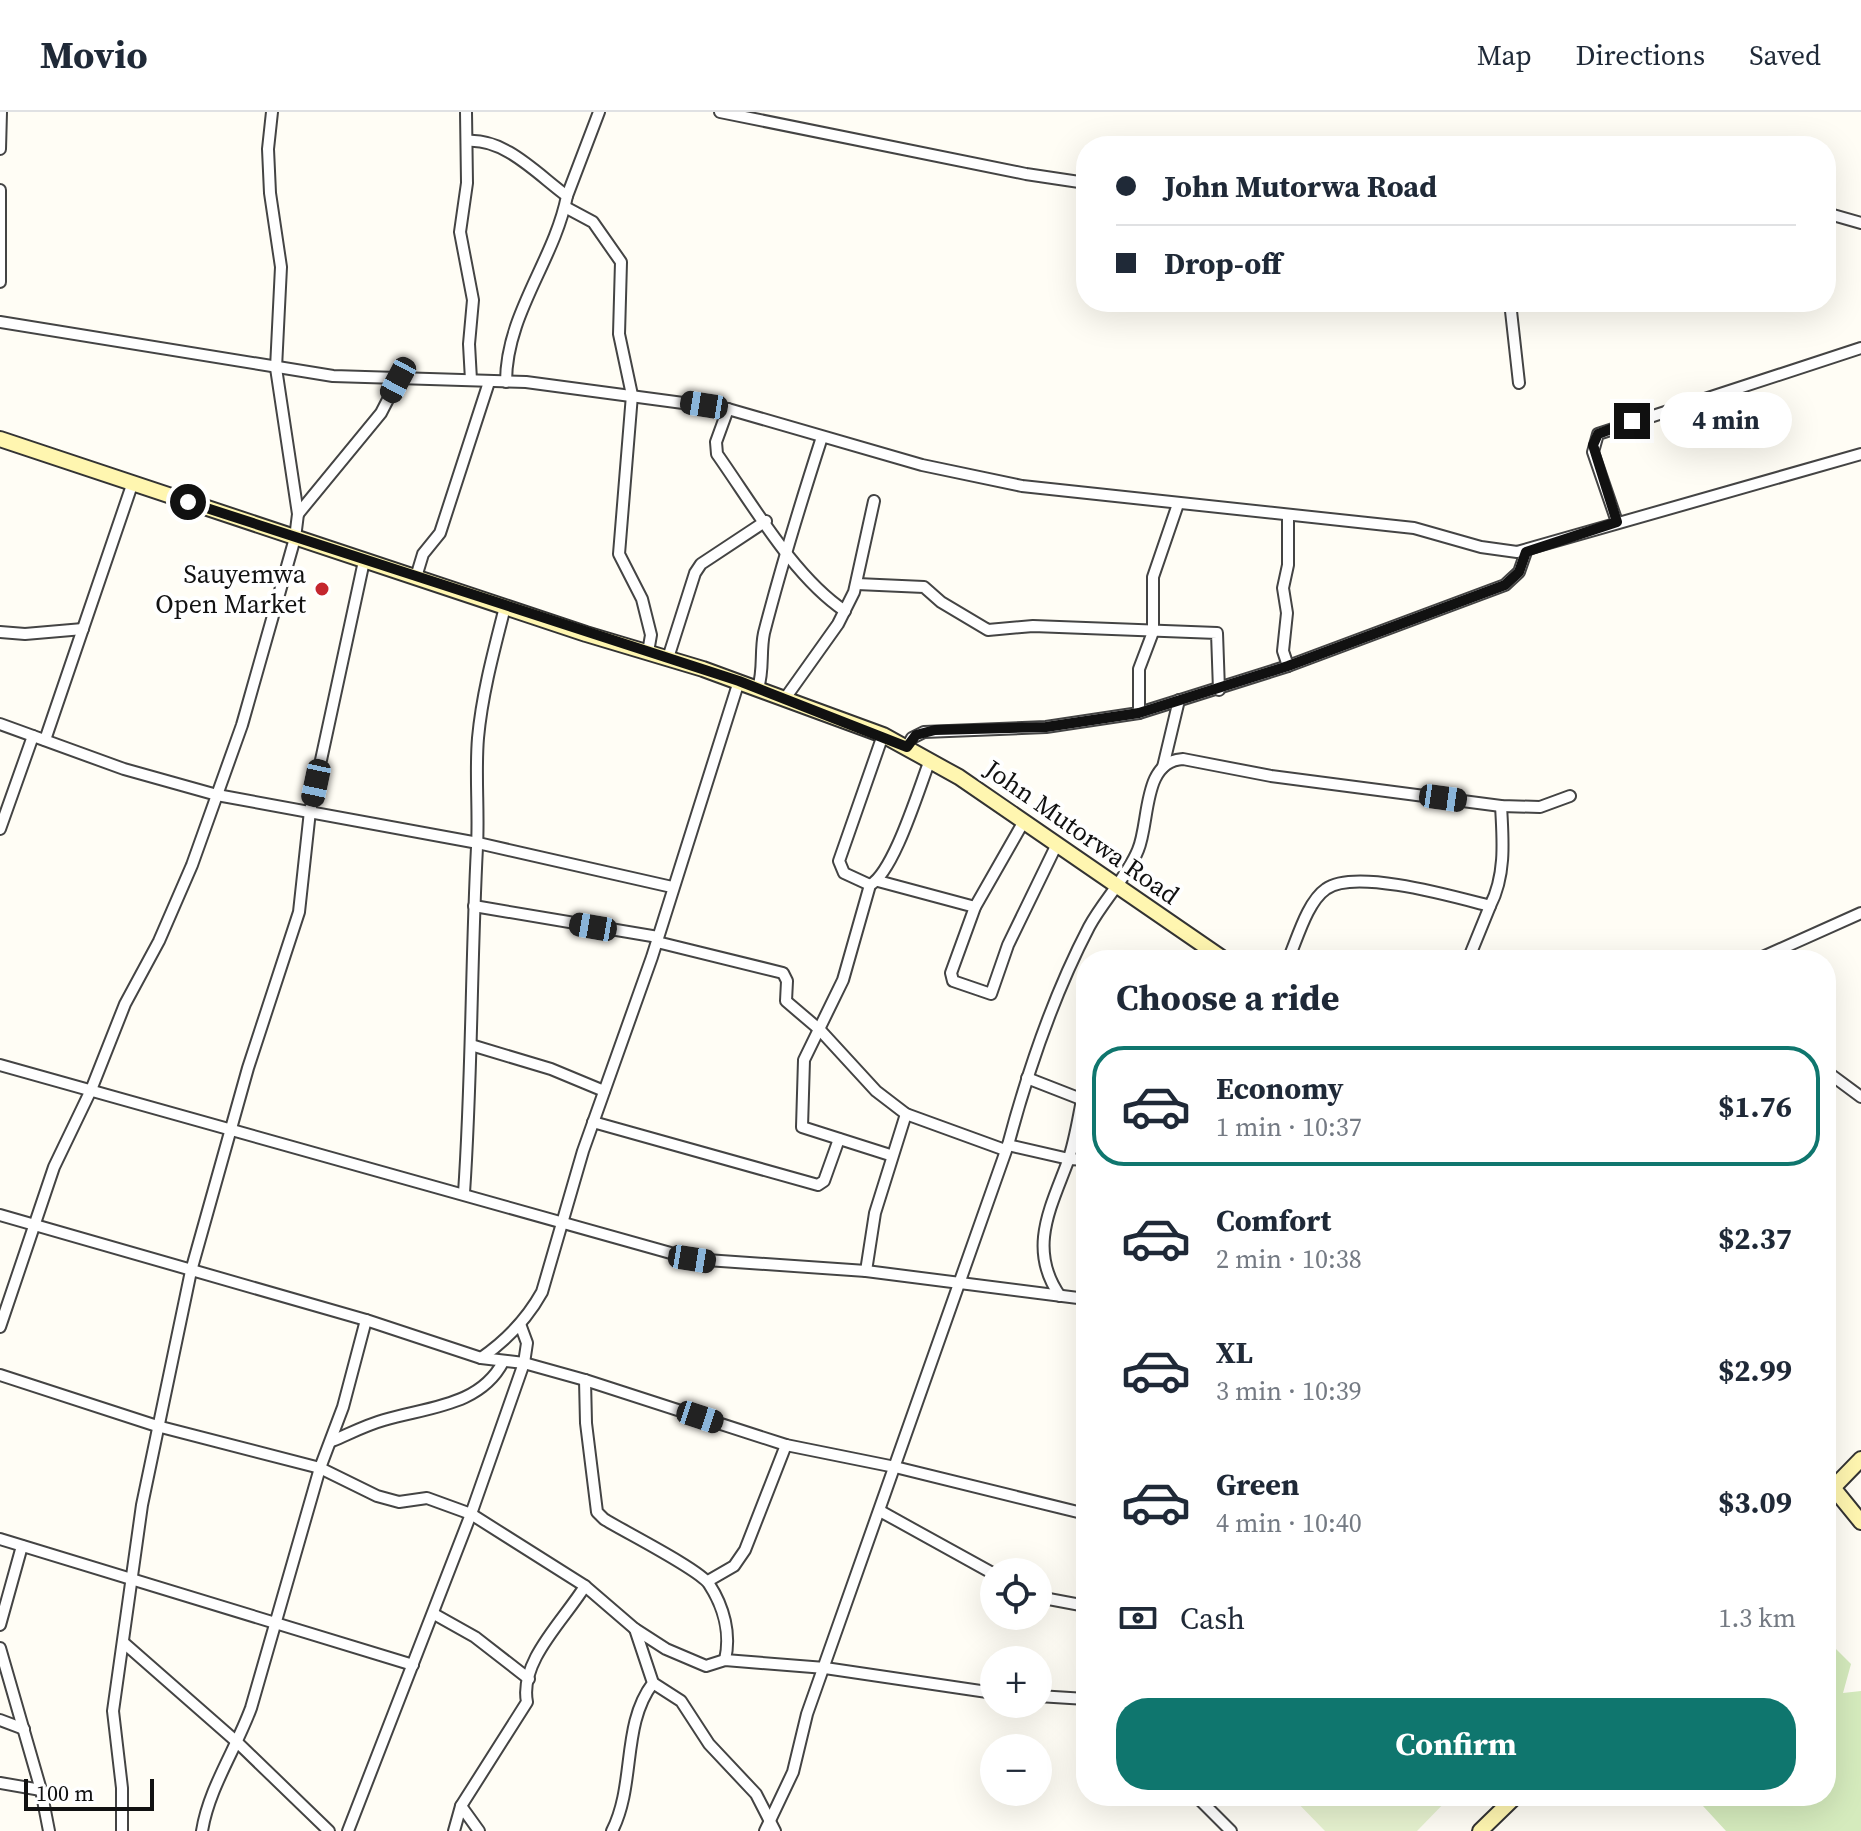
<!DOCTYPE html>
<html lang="en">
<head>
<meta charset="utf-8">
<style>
	:root { --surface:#fff; --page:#f6f6f7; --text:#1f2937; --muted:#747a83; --line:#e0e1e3; --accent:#0f766e }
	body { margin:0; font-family:"Source Serif 4",serif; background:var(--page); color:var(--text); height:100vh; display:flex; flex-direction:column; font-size:30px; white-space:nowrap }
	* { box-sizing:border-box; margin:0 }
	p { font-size:26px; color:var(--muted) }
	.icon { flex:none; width:44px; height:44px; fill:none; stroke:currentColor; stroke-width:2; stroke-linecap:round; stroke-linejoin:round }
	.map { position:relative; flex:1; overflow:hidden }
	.sheet { position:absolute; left:1076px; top:838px; width:760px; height:856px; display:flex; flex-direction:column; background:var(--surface); border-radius:32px; box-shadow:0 8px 32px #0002 }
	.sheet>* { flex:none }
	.banner { position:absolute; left:1076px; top:24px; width:760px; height:176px; border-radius:32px; box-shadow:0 8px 32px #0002; display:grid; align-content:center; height:176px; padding:0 40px; background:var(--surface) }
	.fabs { position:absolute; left:980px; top:1446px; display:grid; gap:16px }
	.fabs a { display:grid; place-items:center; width:72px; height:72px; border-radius:50%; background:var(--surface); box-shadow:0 8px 32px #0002; font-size:40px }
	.scale { position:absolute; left:24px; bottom:20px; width:130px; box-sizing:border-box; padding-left:8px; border:4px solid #111; border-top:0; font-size:22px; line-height:28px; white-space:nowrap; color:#111; -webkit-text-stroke:6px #fff; paint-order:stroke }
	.end { position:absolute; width:36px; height:36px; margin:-18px; border:10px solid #111; background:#fff; box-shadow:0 0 0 4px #fff }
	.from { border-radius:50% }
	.bubble { position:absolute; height:56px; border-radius:28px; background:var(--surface); box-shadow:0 8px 32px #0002; font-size:26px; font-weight:700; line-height:56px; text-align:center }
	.car { position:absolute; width:24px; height:48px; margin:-24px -12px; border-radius:10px; box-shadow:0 0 6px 2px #0007; background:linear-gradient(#222 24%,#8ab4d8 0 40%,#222 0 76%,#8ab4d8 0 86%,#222 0) }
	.banner b { display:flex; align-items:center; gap:28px; height:76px; font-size:30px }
	.banner b+b { border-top:2px solid var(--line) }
	.banner i { width:20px; height:20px; background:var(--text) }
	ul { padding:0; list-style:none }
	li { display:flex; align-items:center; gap:24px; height:120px; margin:0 16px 12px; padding:0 24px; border:4px solid transparent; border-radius:32px }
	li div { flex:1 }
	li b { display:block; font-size:30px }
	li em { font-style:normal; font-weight:700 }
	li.selected { border-color:var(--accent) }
	li>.icon { width:72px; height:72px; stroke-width:1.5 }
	h2 { padding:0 40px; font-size:36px; line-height:96px }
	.pay { display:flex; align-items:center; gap:20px; height:88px; padding:0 40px; font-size:30px }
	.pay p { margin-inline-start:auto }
	.cta { display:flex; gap:16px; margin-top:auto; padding:16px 40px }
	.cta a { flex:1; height:92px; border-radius:32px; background:var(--accent); color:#fff; font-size:32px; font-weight:700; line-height:92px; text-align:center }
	header { display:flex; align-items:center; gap:48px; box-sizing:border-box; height:112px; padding:0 40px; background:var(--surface); border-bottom:2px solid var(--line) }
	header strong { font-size:38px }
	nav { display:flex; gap:44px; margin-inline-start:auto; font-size:28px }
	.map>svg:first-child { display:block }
	.green { fill:#d5ebbd }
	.pitch { fill:#e6f2cf }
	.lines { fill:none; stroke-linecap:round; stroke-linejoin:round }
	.street-casing { stroke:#444; stroke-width:14 }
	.secondary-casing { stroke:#333; stroke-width:18 }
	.street { stroke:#fff; stroke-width:10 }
	.secondary { stroke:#fff6b0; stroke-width:14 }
	.route { stroke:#111; stroke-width:10 }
	.poi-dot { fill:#c4262e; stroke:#fff; stroke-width:3 }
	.labels { text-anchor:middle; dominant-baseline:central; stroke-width:8; stroke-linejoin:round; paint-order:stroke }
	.poi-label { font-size:26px; fill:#111; stroke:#fff; text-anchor:end }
	.street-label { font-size:26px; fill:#111; stroke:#fff }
</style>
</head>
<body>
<header>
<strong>Movio</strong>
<nav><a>Map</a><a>Directions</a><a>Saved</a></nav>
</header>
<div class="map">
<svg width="1861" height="1719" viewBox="0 0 1861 1719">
	<rect width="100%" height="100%" fill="#fffdf5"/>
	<path class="green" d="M1835,1536L1851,1552L1843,1581L1861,1579V1719H1726L1703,1694L1715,1684H1826V1539Z"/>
	<path class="pitch" d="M1291,1684H1451L1417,1719H1325Z"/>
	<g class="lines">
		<defs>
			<g id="street">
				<path d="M466,0L467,71L460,120L473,188L469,232L471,268"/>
				<path d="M720,0L1026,62L1086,71"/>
				<path d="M467,29C505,26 537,62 567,84C554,149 506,202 506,270"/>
				<path d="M0,37L1,0"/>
				<path d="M0,78V170"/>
				<path d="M567,84L599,0"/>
				<path d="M565,95L593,110L621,150L619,222L632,283L619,442L642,487L651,523L648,540"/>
				<path d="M1826,101L1861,111"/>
				<path d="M1510,190L1519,271"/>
				<path d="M0,210L333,264L526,270L728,297L922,353L1022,374L1414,416L1481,435L1517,440L1861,342"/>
				<path d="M728,297L716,330L717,342C753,393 794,465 845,499"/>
				<path d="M298,402L381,301L398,268"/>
				<path d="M1288,405V453L1283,476L1287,501L1283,539L1288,554"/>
				<path d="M1617,410L1593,340L1598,322L1861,236"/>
				<path d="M416,465L423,442L440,421L489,270"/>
				<path d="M857,472L924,475L941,490L988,518L1033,514L1217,521L1219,578"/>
				<path d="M0,520L25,522L83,517"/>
				<path d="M668,546L695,461L701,452L766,409"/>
				<path d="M758,576C764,558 760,540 764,521C781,455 801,390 822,325"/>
				<path d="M786,585L838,512L854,480L874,389"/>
				<path d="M1139,601V557L1153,520V465L1178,392"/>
				<path d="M0,612L124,657L217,683L478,731L672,775"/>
				<path d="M45,628L133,370"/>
				<path d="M907,635L912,626L924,620L1046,615L1139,601L1288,554L1505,473L1519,460L1526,440"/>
				<path d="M1163,655L1179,588"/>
				<path d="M1024,709L975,795L951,861L953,869L991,882L1008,833L1057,732"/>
				<path d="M0,717L33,624"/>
				<path d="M878,769L975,795"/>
				<path d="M870,773L844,761L839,749L883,623"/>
				<path d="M474,794L658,825"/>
				<path d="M657,830L783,861L787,869L786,889L820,918L876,979L906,1002L1005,1038"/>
				<path d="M1288,848C1297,828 1307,790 1326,777C1355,756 1455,785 1490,794C1506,763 1503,728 1501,694"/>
				<path d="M1468,848L1490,794"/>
				<path d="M1756,848L1861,801"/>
				<path d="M471,933L551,957L604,979"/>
				<path d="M0,953L692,1147L866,1159L1086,1187"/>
				<path d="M1826,959L1861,985"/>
				<path d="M1027,966L1086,989"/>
				<path d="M593,1010L818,1073L824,1069L839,1027"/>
				<path d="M1008,1033L1069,1047L1086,1048"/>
				<path d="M890,1043L802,1015L804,948L843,868L870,773C894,760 919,676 930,648"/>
				<path d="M464,1081C472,966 471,851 477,735C479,699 475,662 478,626C482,582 494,538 505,495"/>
				<path d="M0,1103L366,1208L481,1246L524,1251L585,1268L786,1333L895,1355L1086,1402"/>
				<path d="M866,1159L875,1101L906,1002"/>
				<path d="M1060,1184C1027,1137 1051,1095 1068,1049C1075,1029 1078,1008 1082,988"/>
				<path d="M0,1215L54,1055L91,978L125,892L159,829L192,753L242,613L295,426L298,402L276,256L281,155L270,81L268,37L272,0"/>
				<path d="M481,1246C507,1228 527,1207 542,1180L583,1039L652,845L739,569"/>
				<path d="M0,1263L157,1314L320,1356L377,1384L399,1390L427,1386L471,1402L585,1474L635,1517L666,1537L706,1554L725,1548L825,1556L994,1581"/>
				<path d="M585,1268L586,1311L597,1400L604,1407C623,1419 699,1457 709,1472C724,1495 731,1522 725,1548"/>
				<path d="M332,1329C349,1322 366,1313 384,1308C428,1295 480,1294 503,1250"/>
				<path d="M880,1399L994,1462"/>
				<path d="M0,1427L413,1553"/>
				<path d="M708,1469L734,1454L745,1438L786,1333"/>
				<path d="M1038,1485L1086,1494"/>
				<path d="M434,1502L475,1525L529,1567"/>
				<path d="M0,1513L22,1434"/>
				<path d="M124,1531L238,1631L329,1719"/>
				<path d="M0,1536L41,1678L49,1719"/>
				<path d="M653,1571L681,1589L709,1632L756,1682L775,1719"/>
				<path d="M1038,1584L1086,1587"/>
				<path d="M0,1608L24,1617"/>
				<path d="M0,1671L41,1678"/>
				<path d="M1196,1684L1231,1719"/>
				<path d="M461,1694L479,1719"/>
				<path d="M122,1719V1676L113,1599L142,1393L191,1159L248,956L299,800L310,699L364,449"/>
				<path d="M202,1719C209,1676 236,1637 251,1596L320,1356L343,1295L366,1208"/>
				<path d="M348,1719L471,1402L524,1251L527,1231L520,1212"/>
				<path d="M454,1719L461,1694L527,1590C519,1549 565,1507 585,1474"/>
				<path d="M612,1719C636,1672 621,1613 653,1571L635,1517"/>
				<path d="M765,1719L793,1660L807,1602L1008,1033C1028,958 1053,884 1089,815C1103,789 1127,765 1138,738C1150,710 1142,649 1183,647L1271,664L1501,694L1540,695L1570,684"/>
			</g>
			<g id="secondary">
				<path d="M0,327L586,522L703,557L883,623L959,665L1225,848"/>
				<path d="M1826,1367L1861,1410"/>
				<path d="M1826,1383L1861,1347"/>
				<path d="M1480,1719L1516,1684"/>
			</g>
		</defs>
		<use href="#street" class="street-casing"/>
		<use href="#secondary" class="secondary-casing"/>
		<use href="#street" class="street"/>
		<use href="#secondary" class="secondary"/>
	</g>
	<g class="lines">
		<path class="route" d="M188,390L739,569L907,635L916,623L935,618L1046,615L1139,601L1288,554L1505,473L1519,460L1526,440L1617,410L1593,333L1598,322L1632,309"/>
	</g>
	<circle class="poi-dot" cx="322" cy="477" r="8"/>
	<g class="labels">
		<g class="poi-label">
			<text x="306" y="462">Sauyemwa<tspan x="306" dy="30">Open Market</tspan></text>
		</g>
		<g class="street-label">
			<text transform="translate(1082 720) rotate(35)">John Mutorwa Road</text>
		</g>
	</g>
</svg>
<div class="fabs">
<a><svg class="icon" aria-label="locate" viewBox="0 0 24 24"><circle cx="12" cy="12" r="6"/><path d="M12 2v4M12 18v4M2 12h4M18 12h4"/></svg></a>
<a>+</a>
<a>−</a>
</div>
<div class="scale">100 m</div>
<i class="end from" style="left:188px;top:390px"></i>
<i class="end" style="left:1632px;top:309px"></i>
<div class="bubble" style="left:1660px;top:280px;width:132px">4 min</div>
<i class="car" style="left:398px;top:268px;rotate:208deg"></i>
<i class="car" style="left:704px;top:293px;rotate:279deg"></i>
<i class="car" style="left:316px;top:671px;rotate:192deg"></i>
<i class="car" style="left:1443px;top:686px;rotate:98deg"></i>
<i class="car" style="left:593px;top:815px;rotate:280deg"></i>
<i class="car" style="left:692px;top:1147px;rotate:99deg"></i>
<i class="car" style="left:700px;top:1305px;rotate:108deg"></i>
<div class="banner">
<b><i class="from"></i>John Mutorwa Road</b>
<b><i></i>Drop-off</b>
</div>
<section class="sheet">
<h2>Choose a ride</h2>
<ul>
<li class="selected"><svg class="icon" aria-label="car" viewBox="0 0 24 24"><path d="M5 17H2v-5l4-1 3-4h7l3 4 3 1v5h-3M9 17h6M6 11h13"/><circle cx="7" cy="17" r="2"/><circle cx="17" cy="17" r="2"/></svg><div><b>Economy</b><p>1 min · 10:37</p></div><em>$1.76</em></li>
<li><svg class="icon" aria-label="car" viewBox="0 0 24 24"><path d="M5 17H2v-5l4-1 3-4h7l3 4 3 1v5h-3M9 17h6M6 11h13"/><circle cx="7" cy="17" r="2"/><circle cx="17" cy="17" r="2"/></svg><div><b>Comfort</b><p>2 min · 10:38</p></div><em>$2.37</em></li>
<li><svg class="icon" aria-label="car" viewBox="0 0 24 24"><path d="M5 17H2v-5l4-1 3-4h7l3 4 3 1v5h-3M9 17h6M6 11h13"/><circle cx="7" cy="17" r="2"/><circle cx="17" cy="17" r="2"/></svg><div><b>XL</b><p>3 min · 10:39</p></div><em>$2.99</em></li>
<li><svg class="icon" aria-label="car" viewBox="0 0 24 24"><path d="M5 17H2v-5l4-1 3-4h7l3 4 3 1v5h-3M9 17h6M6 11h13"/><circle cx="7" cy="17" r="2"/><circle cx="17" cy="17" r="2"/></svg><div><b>Green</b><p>4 min · 10:40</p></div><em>$3.09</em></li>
</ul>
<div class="pay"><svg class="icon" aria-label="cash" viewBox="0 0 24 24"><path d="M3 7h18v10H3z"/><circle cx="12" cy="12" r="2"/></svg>Cash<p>1.3 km</p></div>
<div class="cta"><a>Confirm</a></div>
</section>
</div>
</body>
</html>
